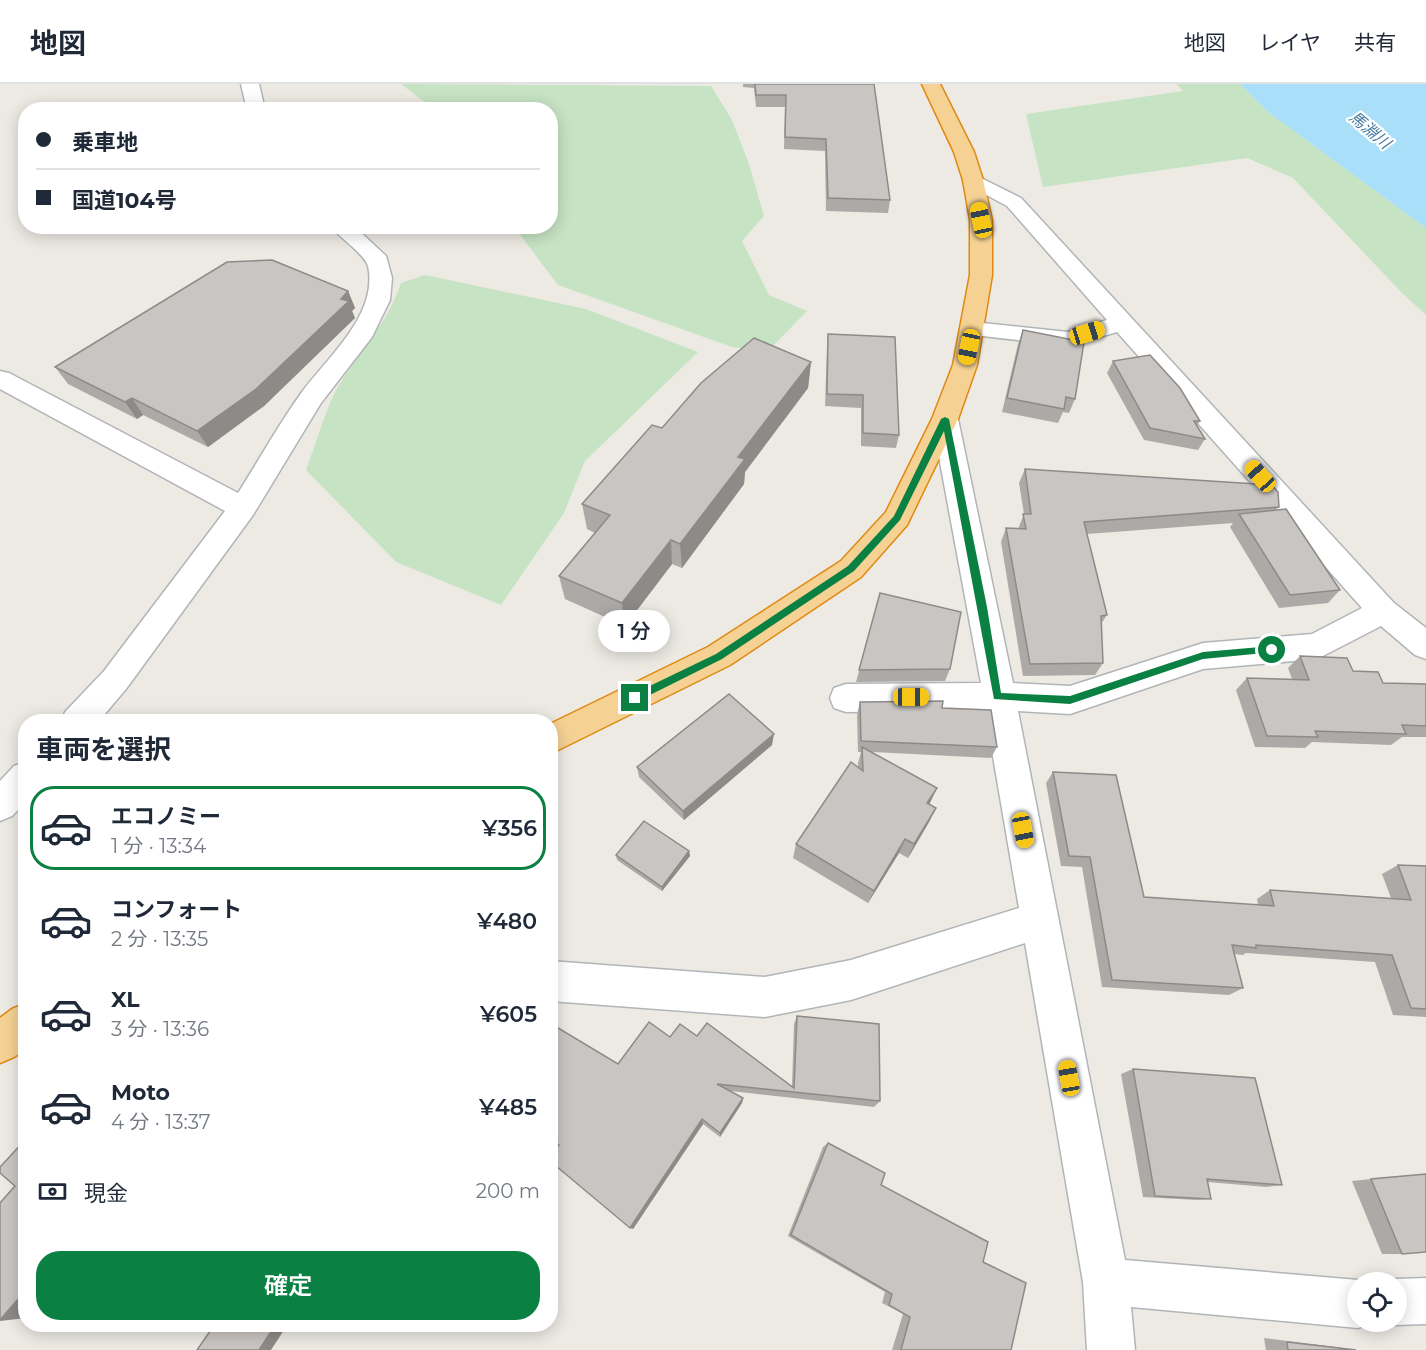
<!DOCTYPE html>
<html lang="ja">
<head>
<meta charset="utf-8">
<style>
	:root { --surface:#fff; --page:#f2f2f3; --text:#1f2937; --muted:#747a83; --line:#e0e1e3; --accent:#0b8043 }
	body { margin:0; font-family:Montserrat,"Noto Sans JP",sans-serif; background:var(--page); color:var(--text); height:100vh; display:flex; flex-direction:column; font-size:22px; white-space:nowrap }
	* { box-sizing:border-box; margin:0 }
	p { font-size:20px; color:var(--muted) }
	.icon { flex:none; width:33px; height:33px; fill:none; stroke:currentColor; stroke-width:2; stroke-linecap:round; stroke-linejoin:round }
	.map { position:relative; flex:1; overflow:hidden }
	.drawer { position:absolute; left:18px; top:630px; width:540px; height:618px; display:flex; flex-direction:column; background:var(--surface); border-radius:24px; box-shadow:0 3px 15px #0003 }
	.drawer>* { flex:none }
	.hud { position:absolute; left:18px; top:18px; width:540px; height:132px; border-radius:24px; box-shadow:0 3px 15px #0003; display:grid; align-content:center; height:132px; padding:0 18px; background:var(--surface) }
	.controls { position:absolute; left:1347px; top:1188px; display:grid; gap:12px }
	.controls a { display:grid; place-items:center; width:60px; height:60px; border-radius:50%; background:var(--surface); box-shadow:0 3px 15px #0003; font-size:30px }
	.end { position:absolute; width:27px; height:27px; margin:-14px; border:8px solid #0b8043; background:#fff; box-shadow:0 0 0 3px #fff }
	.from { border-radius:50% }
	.bubble { position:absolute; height:42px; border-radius:21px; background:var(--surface); box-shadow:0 3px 15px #0003; font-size:20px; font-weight:600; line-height:42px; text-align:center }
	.car { position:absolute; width:18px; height:36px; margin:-18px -9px; border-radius:8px; box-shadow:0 0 4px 2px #0007; background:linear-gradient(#f5c518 24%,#345 0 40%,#f5c518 0 76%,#345 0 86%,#f5c518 0) }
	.hud b { display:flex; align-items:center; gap:21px; height:57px; font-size:22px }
	.hud b+b { border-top:2px solid var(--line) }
	.hud i { width:15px; height:15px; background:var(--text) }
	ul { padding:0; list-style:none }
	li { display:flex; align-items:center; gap:18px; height:84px; margin:0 12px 9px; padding:0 6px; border:3px solid transparent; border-radius:24px }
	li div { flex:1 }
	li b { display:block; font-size:22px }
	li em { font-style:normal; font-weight:600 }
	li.current { border-color:var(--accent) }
	li>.icon { width:54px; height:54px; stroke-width:1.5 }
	h2 { padding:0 18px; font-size:27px; line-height:72px }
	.pay { display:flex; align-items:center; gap:15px; height:66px; padding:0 18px; font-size:22px }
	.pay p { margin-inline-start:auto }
	.primary-button { display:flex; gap:12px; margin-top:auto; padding:12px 18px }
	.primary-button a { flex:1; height:69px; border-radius:24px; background:var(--accent); color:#fff; font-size:24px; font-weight:600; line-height:69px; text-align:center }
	header { display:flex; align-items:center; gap:36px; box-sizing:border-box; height:84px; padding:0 30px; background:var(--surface); border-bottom:2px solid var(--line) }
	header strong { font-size:28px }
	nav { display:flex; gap:33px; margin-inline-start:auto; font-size:21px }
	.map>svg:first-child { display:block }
	.green { fill:#c6e3c3 }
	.water { fill:#a9dff8 }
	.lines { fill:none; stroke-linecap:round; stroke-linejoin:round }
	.street-casing { stroke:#b1b5b8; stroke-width:3 }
	.highway-casing { stroke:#e08912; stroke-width:3 }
	.street { fill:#fff; fill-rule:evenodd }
	.highway { fill:#f5d294; fill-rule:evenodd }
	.wall { fill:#ada9a7 }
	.shaded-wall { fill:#8d8a88 }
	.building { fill:#c9c5c2; stroke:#8d8a88; stroke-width:1.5 }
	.route { fill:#0b8043 }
	.labels { text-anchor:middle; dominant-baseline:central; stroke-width:4.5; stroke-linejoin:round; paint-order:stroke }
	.far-water-label { font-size:16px; font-style:italic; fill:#457ba1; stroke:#fff }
</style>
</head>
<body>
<header>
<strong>地図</strong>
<nav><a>地図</a><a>レイヤ</a><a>共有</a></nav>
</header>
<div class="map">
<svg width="1426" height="1266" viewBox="0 0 1426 1266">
	<rect width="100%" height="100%" fill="#edeae4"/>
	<g class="green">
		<path d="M401,0L711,2L732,36L749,80L764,132L742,157L769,211L807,227L768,267L732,263L558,201L518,148L517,143L550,142V63L553,59L551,56L550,26L434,25Z"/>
		<path d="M1177,0H1240L1268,28L1426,144V231L1402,209L1293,94L1247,74L1043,103L1026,30L1183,7Z"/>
		<path d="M425,191L586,225L698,268L585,377L564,429L501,521L396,478L306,386C315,363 327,320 339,301C361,266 388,238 401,199Z"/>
	</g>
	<path class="water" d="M1240,0H1426V144L1268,28Z"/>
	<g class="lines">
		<defs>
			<g id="street">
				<path d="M241,0H259L265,26H247Z"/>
				<path d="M973,90L1021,114L1394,519L1426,544V575L1415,571L1381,542L1317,575L1203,585L1070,630L1018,627L1125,1176L1358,1196L1363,1198H1358V1238H1373L1358,1244L1131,1223L1135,1266H1087L1083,1198L1025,859L851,916L765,933L550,917V877L765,893L851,876L1019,824L985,626L846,628L834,624L830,614L834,604L846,600L981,599L932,335L936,329L945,326L954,329L958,335L1013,599L1070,602L1203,559L1312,550L1362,524L1117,248L1069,262L965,250L961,245L965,240L973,238L1068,248L1107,236L1007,122L966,100L963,96L966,92Z"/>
				<path d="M331,142H354L386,172L392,194L390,216L372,253L321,319L253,431L126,605L98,638H61L65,628L104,587L225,427L0,305V287L9,289L238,409C259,376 279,340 302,308C327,274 379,230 368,182C365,170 339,154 331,142Z"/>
				<path d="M26,678V718L12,732L0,737V697L14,682Z"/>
				<path d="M1426,1194V1240L1396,1241L1386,1238H1396V1198H1386L1396,1195Z"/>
			</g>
			<g id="highway">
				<path d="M922,0H940L974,68L983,96L992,136V191L977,281L958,335L907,441L861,493L730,581L550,670V640L708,563L841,477L886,428L932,335L953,281L970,191V136L963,96L954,68Z"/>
				<path d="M26,919V965L14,973L0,979V934L12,925Z"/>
			</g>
		</defs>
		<use href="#street" class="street-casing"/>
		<use href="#highway" class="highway-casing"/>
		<use href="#street" class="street"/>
		<use href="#highway" class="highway"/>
	</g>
	<g class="wall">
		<path d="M743,0H874L890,116L888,129L826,127L825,67L784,65L785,23H756L754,4L743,3Z"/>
		<path d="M348,207L355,224L352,227L355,234L264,322L208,363L143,331L137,335L68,300L55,283Z"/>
		<path d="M1023,246L1075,315L1069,329L1063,328L1058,339L1002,328L1018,260Z"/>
		<path d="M828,250L899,351L896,364L861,362V324L825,322L827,263Z"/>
		<path d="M1113,277L1200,337L1197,342L1205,355L1198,366L1144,356L1107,289Z"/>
		<path d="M811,278L808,304L745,388L744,400L682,484L672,480L625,542L565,515L559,492L595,449L587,445L582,420Z"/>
		<path d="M1025,385L1279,423L1276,426L1340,506L1328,519L1279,524L1230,443L1233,439L1087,450L1107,531L1101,540L1103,579L1095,591L1023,592L1001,458L1006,444L1018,445L1024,430L1019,399Z"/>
		<path d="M880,509L950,585L945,597L856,598Z"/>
		<path d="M1300,572L1353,587L1383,599L1426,600V653H1402L1391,661L1312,658L1305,664L1255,663L1236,606L1247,594L1292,595L1288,584Z"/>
		<path d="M860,618L942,624L997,663L991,674L873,668L929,720L936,724L929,738L908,774L899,769L868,819L793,774L796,760L858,683V679L861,668H858L857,630Z"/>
		<path d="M772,661L684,736L639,693L637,683Z"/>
		<path d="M1053,688L1144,813L1258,821L1257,815L1270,806L1391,814L1382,790L1398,781L1426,782V933L1393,931L1375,878L1246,869L1243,871L1234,870L1243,904L1229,911L1102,903L1082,783L1061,782L1046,699Z"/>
		<path d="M689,767L690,772L662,807L617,776L616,771Z"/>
		<path d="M797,932L880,1017L874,1023L731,1007L743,1014L742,1019L720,1053L703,1040L633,1145L618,980L670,953L697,952L792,1002L794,940Z"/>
		<path d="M1133,985L1282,1101L1266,1103L1208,1098L1211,1115L1197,1116L1143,1113L1121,990Z"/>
		<path d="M828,1059L881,1101L983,1178L1011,1266H892L903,1230L882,1219L885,1208L788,1152L823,1063Z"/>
		<path d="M1371,1095L1402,1170H1382L1352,1097Z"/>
		<path d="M1264,1254L1336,1263L1357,1266H1266Z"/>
	</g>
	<g class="shaded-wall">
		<path d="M348,207L355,224L352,227L355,234L264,322L208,363L197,347L341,215Z"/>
		<path d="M811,278L808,304L745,388L744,400L682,484L680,460L738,373Z"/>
		<path d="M132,314L143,331L137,335L125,318Z"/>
		<path d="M671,456L672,480L625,542L622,519Z"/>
		<path d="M774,650L772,661L684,736L683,727Z"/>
		<path d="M937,704L930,719L920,734L927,719Z"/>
		<path d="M936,724L929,738L908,774L914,760Z"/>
		<path d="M905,755L899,769L868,819L874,807Z"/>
		<path d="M689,767L690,772L662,807V803Z"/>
		<path d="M743,1014L742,1019L720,1053V1049Z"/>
		<path d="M702,1035L703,1040L633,1145L630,1144Z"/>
		<path d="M26,1206V1234L0,1237V1236Z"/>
		<path d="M276,1240H288L271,1266H259Z"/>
	</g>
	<g class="building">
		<path d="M755,0H874L890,116L828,114L826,55L785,53L786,11H756Z"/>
		<path d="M272,176L348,207L341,215L349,217L256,305L197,347L132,314L125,318L55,283L227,178Z"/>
		<path d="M1023,246L1084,258L1075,315L1066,313L1064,325L1007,314Z"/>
		<path d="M828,250L895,253L899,351L863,349V311L827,310Z"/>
		<path d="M754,254L811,278L738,373L745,375L680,460L671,456L622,519L559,492L610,431L582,420L652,341L662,344L701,299Z"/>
		<path d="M1150,271L1180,304L1200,337H1194L1205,355L1150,344L1113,277Z"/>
		<path d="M1025,385L1272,401L1278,408L1279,423L1084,438L1107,531L1101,532L1103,579L1030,580L1006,444L1026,445L1023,430H1031Z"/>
		<path d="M1286,425L1340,506L1290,511L1239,430Z"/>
		<path d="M880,509L961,528L950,585L859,586Z"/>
		<path d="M1300,572L1347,574L1353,587L1378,588L1383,599L1426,600V642L1402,641L1406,650L1315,647L1318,653L1267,652L1247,594L1309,596Z"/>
		<path d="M729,610L774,650L683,727L637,683Z"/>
		<path d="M943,617L942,624L991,626L997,663L861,657L860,618Z"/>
		<path d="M862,663L937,704L927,719L936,724L914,760L905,755L874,807L796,760L851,678L863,687Z"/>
		<path d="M1053,688L1116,691L1144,813L1274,822L1270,806L1411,816L1398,781L1426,782V925L1411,924L1392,871L1256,861V864L1232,861L1243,904L1112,896L1090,773L1069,772Z"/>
		<path d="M644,737L689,767L662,803L616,771Z"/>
		<path d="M797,932L879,940L880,1017L717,1000L743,1014L720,1049L702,1035L630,1144L550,1077V1072L559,1061L550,1055V939L618,980L649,938L670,953L680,940L697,952L707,939L794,1004Z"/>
		<path d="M1133,985L1255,994L1282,1101L1207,1095L1211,1115L1155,1112Z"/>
		<path d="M26,1055V1206L0,1236V1119L15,1102L0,1089V1083Z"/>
		<path d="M828,1059L885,1089L881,1101L988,1158L983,1178L1026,1199L1011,1266H901L910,1233L889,1221L892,1210L791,1151Z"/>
		<path d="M1426,1090V1168L1402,1170L1371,1095Z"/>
		<path d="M215,1240H276L259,1266H197Z"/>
		<path d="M1287,1258L1356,1266H1288Z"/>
	</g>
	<path class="route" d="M945,333L949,335L987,523L1001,609L1070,612L1203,568L1272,562L1275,563V568L1203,575L1070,620L994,615L944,347L900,436L854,487L722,575L638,617H631V611L716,570L848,482L894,432L941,335Z"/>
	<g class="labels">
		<g class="far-water-label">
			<text transform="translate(1370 46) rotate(40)">馬淵川</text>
		</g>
	</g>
</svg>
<div class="controls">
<a><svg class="icon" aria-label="locate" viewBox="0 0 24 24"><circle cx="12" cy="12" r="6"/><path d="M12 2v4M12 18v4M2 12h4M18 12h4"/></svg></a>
</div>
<i class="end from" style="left:1272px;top:566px"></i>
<i class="end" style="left:635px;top:614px"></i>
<div class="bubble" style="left:598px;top:526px;width:72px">1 分</div>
<i class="car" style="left:981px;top:136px;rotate:348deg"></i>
<i class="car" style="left:1087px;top:249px;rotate:73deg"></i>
<i class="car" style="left:969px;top:263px;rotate:192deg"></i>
<i class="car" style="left:1260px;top:392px;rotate:318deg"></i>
<i class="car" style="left:911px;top:613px;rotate:90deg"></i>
<i class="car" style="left:1023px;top:746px;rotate:169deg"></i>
<i class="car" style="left:1069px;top:994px;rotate:350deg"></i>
<div class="hud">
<b><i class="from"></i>乗車地</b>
<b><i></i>国道104号</b>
</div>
<section class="drawer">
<h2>車両を選択</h2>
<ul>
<li class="current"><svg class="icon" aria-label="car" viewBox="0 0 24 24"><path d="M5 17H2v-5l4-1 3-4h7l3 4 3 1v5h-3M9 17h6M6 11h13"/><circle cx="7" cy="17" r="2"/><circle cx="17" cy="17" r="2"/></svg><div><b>エコノミー</b><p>1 分 · 13:34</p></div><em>¥356</em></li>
<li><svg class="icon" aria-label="car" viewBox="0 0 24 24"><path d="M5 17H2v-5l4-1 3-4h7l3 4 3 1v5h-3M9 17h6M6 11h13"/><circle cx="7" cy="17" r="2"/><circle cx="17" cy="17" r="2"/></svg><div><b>コンフォート</b><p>2 分 · 13:35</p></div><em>¥480</em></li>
<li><svg class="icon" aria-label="car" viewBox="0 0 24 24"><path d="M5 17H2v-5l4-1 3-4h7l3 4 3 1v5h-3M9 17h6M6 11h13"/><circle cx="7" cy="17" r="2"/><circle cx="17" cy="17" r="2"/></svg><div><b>XL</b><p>3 分 · 13:36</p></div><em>¥605</em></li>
<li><svg class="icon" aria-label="car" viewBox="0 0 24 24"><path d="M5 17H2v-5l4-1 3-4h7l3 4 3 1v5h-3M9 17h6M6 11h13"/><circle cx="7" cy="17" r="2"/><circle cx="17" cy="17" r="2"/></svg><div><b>Moto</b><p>4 分 · 13:37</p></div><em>¥485</em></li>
</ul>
<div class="pay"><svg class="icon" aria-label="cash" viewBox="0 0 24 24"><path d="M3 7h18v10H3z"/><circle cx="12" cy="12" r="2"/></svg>現金<p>200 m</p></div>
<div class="primary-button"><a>確定</a></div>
</section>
</div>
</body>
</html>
